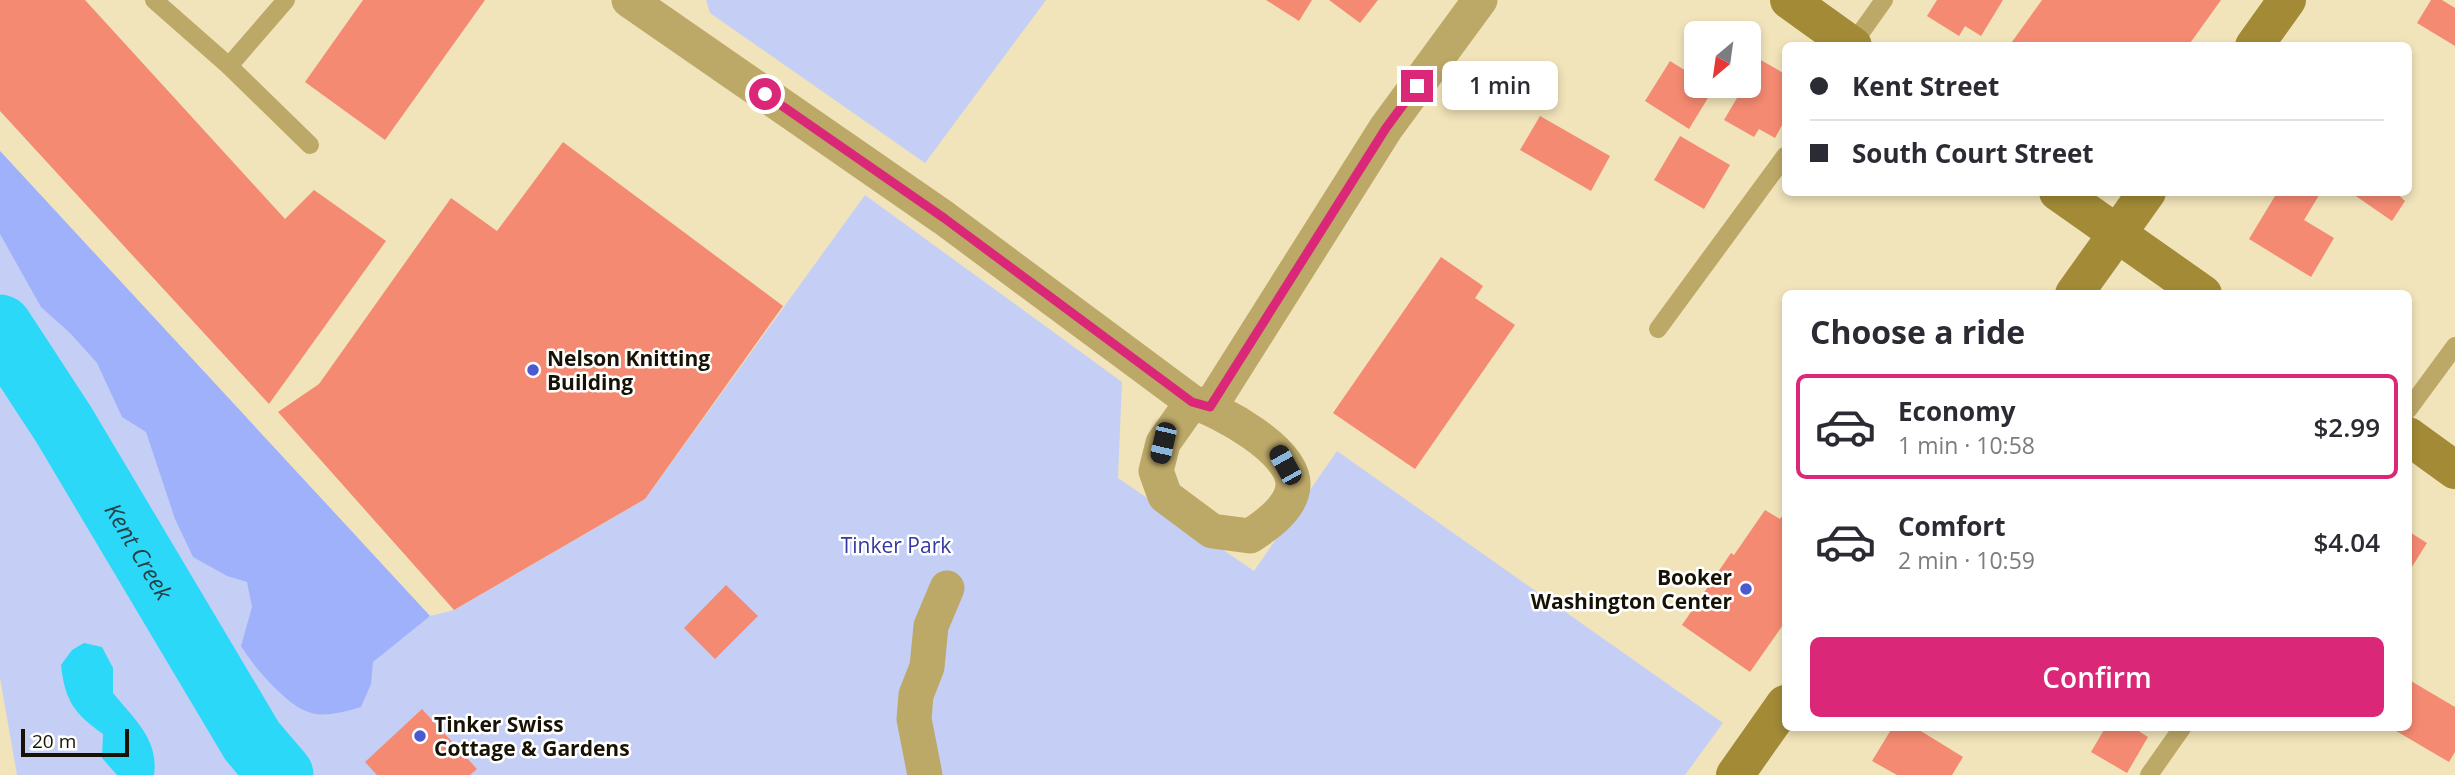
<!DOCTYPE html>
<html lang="en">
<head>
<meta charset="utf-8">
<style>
	:root { --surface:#fff; --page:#f7f7f7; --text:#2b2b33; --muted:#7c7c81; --line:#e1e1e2; --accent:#db2777 }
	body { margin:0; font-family:"Open Sans",sans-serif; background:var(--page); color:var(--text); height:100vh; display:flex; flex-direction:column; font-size:26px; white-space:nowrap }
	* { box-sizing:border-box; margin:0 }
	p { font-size:23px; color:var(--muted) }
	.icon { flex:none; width:38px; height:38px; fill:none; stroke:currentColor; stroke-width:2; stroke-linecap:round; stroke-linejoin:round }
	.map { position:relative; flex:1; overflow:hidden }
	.side { position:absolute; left:1782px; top:290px; width:630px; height:441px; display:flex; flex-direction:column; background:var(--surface); border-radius:10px; box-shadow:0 4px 10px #0003 }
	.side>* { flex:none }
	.guide { position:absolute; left:1782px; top:42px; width:630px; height:154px; border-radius:10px; box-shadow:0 4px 10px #0003; display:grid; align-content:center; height:154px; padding:0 28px; background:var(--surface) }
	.needle { width:46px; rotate:209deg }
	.fabs { position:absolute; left:1684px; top:21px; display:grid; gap:14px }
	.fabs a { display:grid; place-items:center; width:77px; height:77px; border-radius:10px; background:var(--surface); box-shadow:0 4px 10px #0003; font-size:35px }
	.scale { position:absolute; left:21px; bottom:18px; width:108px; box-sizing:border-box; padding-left:7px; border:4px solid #171204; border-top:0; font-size:19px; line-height:24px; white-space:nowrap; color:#171204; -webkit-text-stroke:5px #fff; paint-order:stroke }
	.end { position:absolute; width:32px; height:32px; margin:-16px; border:9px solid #db2777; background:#fff; box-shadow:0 0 0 4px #fff }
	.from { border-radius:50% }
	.bubble { position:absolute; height:49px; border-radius:10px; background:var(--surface); box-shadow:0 4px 10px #0003; font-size:23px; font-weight:600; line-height:49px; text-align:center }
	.car { position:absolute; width:21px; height:42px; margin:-21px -10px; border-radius:9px; box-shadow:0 0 5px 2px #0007; background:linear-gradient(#222 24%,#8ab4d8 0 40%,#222 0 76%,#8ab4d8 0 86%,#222 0) }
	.guide b { display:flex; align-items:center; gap:24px; height:66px; font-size:26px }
	.guide b+b { border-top:2px solid var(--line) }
	.guide i { width:18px; height:18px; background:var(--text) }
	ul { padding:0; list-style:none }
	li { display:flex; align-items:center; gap:21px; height:105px; margin:0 14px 10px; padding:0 14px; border:4px solid transparent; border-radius:10px }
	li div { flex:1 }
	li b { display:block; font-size:26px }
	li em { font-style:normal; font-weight:600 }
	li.active { border-color:var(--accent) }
	li>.icon { width:63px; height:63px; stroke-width:1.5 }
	h2 { padding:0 28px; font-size:32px; line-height:84px }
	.primary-button { display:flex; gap:14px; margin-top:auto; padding:14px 28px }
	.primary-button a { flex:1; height:80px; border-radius:10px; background:var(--accent); color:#fff; font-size:28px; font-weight:600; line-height:80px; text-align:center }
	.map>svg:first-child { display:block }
	.green { fill:#c5cff5 }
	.forest { fill:#a0b1fc }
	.water { fill:#2bd8f7 }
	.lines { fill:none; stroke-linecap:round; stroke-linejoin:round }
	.river { stroke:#2bd8f7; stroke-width:65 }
	.building { fill:#f58a72 }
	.lane { stroke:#bca867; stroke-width:18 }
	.street { stroke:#bca867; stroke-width:35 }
	.secondary { stroke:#a28a36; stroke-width:38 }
	.route { stroke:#db2777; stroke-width:9 }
	.poi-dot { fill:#4c5acf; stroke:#fff; stroke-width:2.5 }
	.labels { text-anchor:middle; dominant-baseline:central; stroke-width:5; stroke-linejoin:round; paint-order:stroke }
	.poi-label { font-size:21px; font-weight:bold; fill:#171204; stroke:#fff; text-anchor:start }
	.park-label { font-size:21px; fill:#3239a1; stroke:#fff }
	.water-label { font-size:23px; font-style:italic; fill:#264045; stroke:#fff }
</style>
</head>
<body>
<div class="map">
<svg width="2455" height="775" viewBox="0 0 2455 775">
	<rect width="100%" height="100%" fill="#f1e4ba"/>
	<g class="green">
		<path d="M706,0H1046L925,163L710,13Z"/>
		<path d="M0,151L430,616L454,610L645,499L865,195L1122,382L1118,478L1254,571L1337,451L1723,723L1685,775H17L0,678Z"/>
	</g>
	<path class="forest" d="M0,151L430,616L373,662L371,684L361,707C320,719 307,719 276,689C262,675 252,663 241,646L252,607L247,582L227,576L193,557L175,519L146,432L122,417L97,363L71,334L41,307L0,234Z"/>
	<path class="water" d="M84,643L102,647L113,668V693C134,719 159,739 154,775H117L102,758L103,734C74,713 65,701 61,665L72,650Z"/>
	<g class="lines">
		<path class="river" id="s1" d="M0,327L64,425L252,741L281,775"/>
	</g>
	<g class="building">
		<path d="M0,0H85L285,219L314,190L386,241L269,404L0,111Z"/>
		<path d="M363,0H485L385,140L305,82Z"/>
		<path d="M1266,0H1312L1299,21Z"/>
		<path d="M1329,0H1378L1360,23Z"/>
		<path d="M1937,0H2003L1981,36L1965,26L1959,36L1927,16Z"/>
		<path d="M2042,0H2221L2188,46H2009Z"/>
		<path d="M2431,0H2442L2455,8V46L2417,23Z"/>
		<path d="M1759,59L1785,74V120L1775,138L1759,129L1754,137L1724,120L1744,86H1748V77Z"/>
		<path d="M1670,61L1696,77V86L1714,88L1689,129L1645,101Z"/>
		<path d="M1540,116L1610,156L1591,191L1520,150Z"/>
		<path d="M1680,136L1730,165L1704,209L1654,180Z"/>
		<path d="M563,142L783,306L645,499L454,610L278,412L319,384L451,198L497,231Z"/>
		<path d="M2269,192H2321L2304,220L2334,238L2311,277L2249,239L2275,196Z"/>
		<path d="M2350,192H2395L2405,201L2392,221Z"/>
		<path d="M1441,257L1483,286L1475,298L1515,325L1415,469L1333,413Z"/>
		<path d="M1765,510L1780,519L1785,512V622L1750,672L1682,625L1731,553L1734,555Z"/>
		<path d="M2408,531L2427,543L2408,573Z"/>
		<path d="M726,585L758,616L715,659L684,628Z"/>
		<path d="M2411,681L2455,707V752L2449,762L2391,728H2408V686Z"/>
		<path d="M422,709L477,769L470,775H377L365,762Z"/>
		<path d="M1892,728H1916L1963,757L1952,775H1897L1872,761Z"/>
		<path d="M2105,728H2134L2148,737L2127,773L2091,752Z"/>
	</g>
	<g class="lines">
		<g class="lane">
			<path d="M154,0L229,66L286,0"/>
			<path d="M1852,45L1884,0"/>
			<path d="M229,66L310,145"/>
			<path d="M1658,329L1785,156"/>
			<path d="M2408,410L2455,346"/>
			<path d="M2149,775L2182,728"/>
		</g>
		<g class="street">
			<path d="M629,0L944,218L1192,402C1220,410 1293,450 1293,484C1293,507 1267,525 1250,536L1212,531L1165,496L1156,471L1163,443L1192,402"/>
			<path d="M1210,407L1386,128L1480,0"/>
			<path d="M925,775L914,719L916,695L927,667L931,626L947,588"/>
		</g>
		<g class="secondary">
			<path d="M1789,0L1853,46"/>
			<path d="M2254,46L2287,0"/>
			<path d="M2058,192L2203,294"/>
			<path d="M2074,294L2147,192"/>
			<path d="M2408,436L2455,470"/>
			<path d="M1735,775L1785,704"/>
		</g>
	</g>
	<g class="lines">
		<path class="route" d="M765,94L944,218L1192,402L1210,407L1386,128L1417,86"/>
	</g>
	<g class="poi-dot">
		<circle cx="533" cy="370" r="7"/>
		<circle cx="1746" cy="589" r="7"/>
		<circle cx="420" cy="736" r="7"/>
	</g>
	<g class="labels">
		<g class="poi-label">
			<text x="547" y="358">Nelson Knitting<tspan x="547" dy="24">Building</tspan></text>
			<text x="1732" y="577" text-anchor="end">Booker<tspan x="1732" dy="24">Washington Center</tspan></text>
			<text x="434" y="724">Tinker Swiss<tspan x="434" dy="24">Cottage &amp; Gardens</tspan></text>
		</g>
		<g class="park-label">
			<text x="896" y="545">Tinker Park</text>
		</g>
		<g class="water-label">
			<text stroke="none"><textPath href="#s1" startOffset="264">Kent Creek</textPath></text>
		</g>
	</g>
</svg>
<div class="fabs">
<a><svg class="needle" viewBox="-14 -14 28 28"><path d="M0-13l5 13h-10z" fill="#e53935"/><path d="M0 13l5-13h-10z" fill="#7c7c81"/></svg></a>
</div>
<div class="scale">20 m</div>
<i class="end from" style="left:765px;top:94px"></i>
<i class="end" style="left:1417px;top:86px"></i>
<div class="bubble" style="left:1442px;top:61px;width:116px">1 min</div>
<i class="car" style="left:1163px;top:443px;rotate:193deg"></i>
<i class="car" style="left:1285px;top:465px;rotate:331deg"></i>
<div class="guide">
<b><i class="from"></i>Kent Street</b>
<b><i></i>South Court Street</b>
</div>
<section class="side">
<h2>Choose a ride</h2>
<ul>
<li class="active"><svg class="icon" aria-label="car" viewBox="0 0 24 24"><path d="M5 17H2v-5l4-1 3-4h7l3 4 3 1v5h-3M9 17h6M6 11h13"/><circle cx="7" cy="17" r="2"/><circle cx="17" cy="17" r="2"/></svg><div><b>Economy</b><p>1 min · 10:58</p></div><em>$2.99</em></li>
<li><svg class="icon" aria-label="car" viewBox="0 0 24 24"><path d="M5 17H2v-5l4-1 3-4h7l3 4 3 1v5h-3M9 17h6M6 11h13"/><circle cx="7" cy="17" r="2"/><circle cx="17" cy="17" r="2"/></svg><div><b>Comfort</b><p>2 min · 10:59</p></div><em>$4.04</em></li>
</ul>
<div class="primary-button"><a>Confirm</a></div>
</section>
</div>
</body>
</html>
